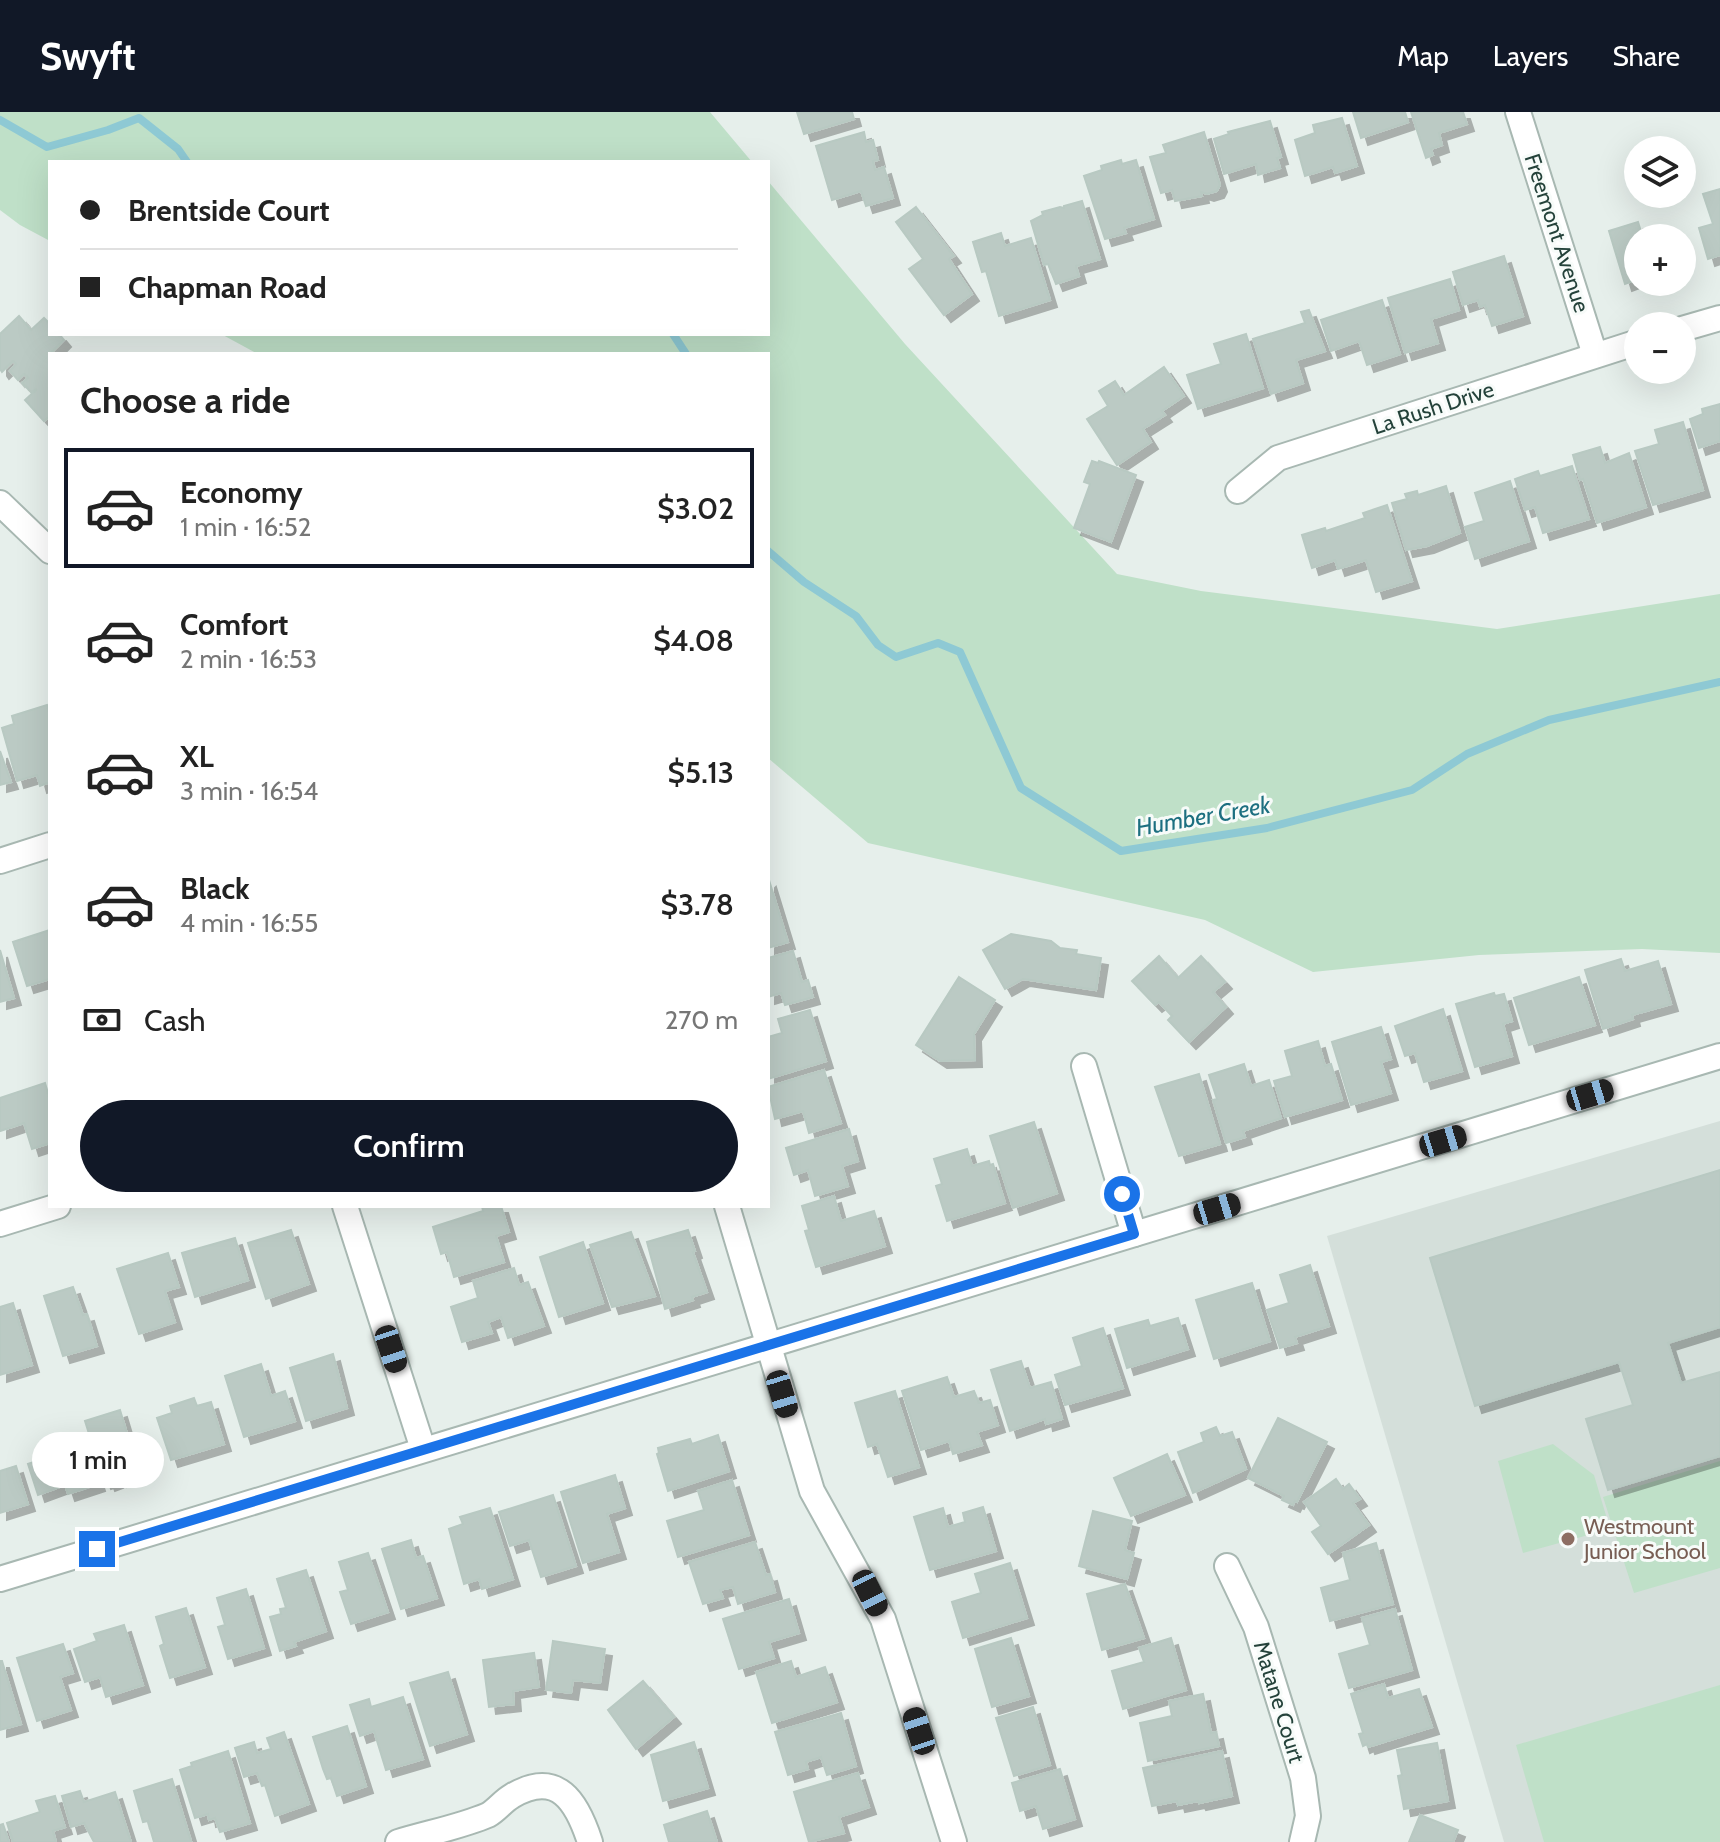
<!DOCTYPE html>
<html lang="en">
<head>
<meta charset="utf-8">
<style>
	:root { --surface:#fff; --page:#f6f6f6; --text:#222; --muted:#767676; --line:#e0e0e0; --accent:#111827 }
	body { margin:0; font-family:Cabin,sans-serif; background:var(--page); color:var(--text); height:100vh; display:flex; flex-direction:column; font-size:30px; white-space:nowrap }
	* { box-sizing:border-box; margin:0 }
	p { font-size:26px; color:var(--muted) }
	.icon { flex:none; width:44px; height:44px; fill:none; stroke:currentColor; stroke-width:2; stroke-linecap:round; stroke-linejoin:round }
	.map { position:relative; flex:1; overflow:hidden }
	.sheet { position:absolute; left:48px; top:240px; width:722px; height:856px; display:flex; flex-direction:column; background:var(--surface); border-radius:0px; box-shadow:0 8px 32px #0002 }
	.sheet>* { flex:none }
	.banner { position:absolute; left:48px; top:48px; width:722px; height:176px; border-radius:0px; box-shadow:0 8px 32px #0002; display:grid; align-content:center; height:176px; padding:0 32px; background:var(--surface) }
	.buttons { position:absolute; left:1624px; top:24px; display:grid; gap:16px }
	.buttons a { display:grid; place-items:center; width:72px; height:72px; border-radius:50%; background:var(--surface); box-shadow:0 8px 32px #0002; font-size:40px }
	.end { position:absolute; width:36px; height:36px; margin:-18px; border:10px solid #1a73e8; background:#fff; box-shadow:0 0 0 4px #fff }
	.from { border-radius:50% }
	.bubble { position:absolute; height:56px; border-radius:28px; background:var(--surface); box-shadow:0 8px 32px #0002; font-size:26px; font-weight:600; line-height:56px; text-align:center }
	.car { position:absolute; width:24px; height:48px; margin:-24px -12px; border-radius:10px; box-shadow:0 0 6px 2px #0007; background:linear-gradient(#222 24%,#8ab4d8 0 40%,#222 0 76%,#8ab4d8 0 86%,#222 0) }
	.banner b { display:flex; align-items:center; gap:28px; height:76px; font-size:30px }
	.banner b+b { border-top:2px solid var(--line) }
	.banner i { width:20px; height:20px; background:var(--text) }
	ul { padding:0; list-style:none }
	li { display:flex; align-items:center; gap:24px; height:120px; margin:0 16px 12px; padding:0 16px; border:4px solid transparent; border-radius:0px }
	li div { flex:1 }
	li b { display:block; font-size:30px }
	li em { font-style:normal; font-weight:600 }
	li.selected { border-color:var(--accent) }
	li>.icon { width:72px; height:72px; stroke-width:1.5 }
	h2 { padding:0 32px; font-size:36px; line-height:96px }
	.pay { display:flex; align-items:center; gap:20px; height:88px; padding:0 32px; font-size:30px }
	.pay p { margin-inline-start:auto }
	.action { display:flex; gap:16px; margin-top:auto; padding:16px 32px }
	.action a { flex:1; height:92px; border-radius:48px; background:var(--accent); color:#fff; font-size:32px; font-weight:600; line-height:92px; text-align:center }
	header { display:flex; align-items:center; gap:48px; box-sizing:border-box; height:112px; padding:0 40px; background:var(--accent); color:#fff }
	header strong { font-size:38px }
	nav { display:flex; gap:44px; margin-inline-start:auto; font-size:28px }
	.map>svg:first-child { display:block }
	.built { fill:#d4dfda }
	.green { fill:#bfe0c8 }
	.lines { fill:none; stroke-linecap:round; stroke-linejoin:round }
	.stream { stroke:#8ec9d4; stroke-width:8 }
	.building { fill:#bbcac4; stroke:#b8c9c2; stroke-width:2; filter:url(#shadow) }
	.minor-casing { stroke:#a8b8b2; stroke-width:28 }
	.minor { stroke:#fff; stroke-width:24 }
	.route { stroke:#1a73e8; stroke-width:10 }
	.education-dot { fill:#8d6e63; stroke:#f7fbf9; stroke-width:3 }
	.labels { text-anchor:middle; dominant-baseline:central; stroke-width:6; stroke-linejoin:round; paint-order:stroke }
	.street-label { font-size:22px; fill:#24423a; stroke:#f7fbf9 }
	.education-label { font-size:22px; fill:#785e54; stroke:#f7fbf9; text-anchor:start }
	.water-label { font-size:24px; font-style:italic; fill:#1c6f80; stroke:#f7fbf9 }
</style>
</head>
<body>
<header>
<strong>Swyft</strong>
<nav><a>Map</a><a>Layers</a><a>Share</a></nav>
</header>
<div class="map">
<svg width="1720" height="1730" viewBox="0 0 1720 1730">
	<defs>
		<filter id="shadow"><feDropShadow dx="7" dy="7" stdDeviation="0" flood-color="#0004"/></filter>
	</defs>
	<rect width="100%" height="100%" fill="#e6efeb"/>
	<path class="built" d="M1720,1009V1730H1504L1327,1124Z"/>
	<g class="green">
		<path d="M0,0H710L752,50H50V129L20,113L0,98Z"/>
		<path d="M768,69L905,232L1117,462L1201,479L1497,517L1720,482V841L1642,837L1479,843L1313,860L1205,808L868,731L768,646V242H258L221,222H768Z"/>
		<path d="M1553,1332L1594,1363L1610,1417L1523,1441L1498,1349Z"/>
		<path d="M1720,1349V1456L1634,1481L1603,1385Z"/>
		<path d="M1720,1573V1730H1544L1516,1633Z"/>
	</g>
	<g class="lines">
		<g class="stream">
			<path d="M0,8L47,35L108,18L139,6L178,37L187,50"/>
			<path d="M673,222L686,242"/>
			<path d="M768,439L804,470L856,504L878,533L896,545L938,531L960,540L1021,676L1121,739L1267,716L1412,678L1467,642L1549,608L1720,570"/>
		</g>
	</g>
	<g class="building">
		<path d="M797,0H852L854,7L804,22Z"/>
		<path d="M1353,0H1405L1408,10L1361,26Z"/>
		<path d="M1411,0H1463L1467,12L1439,21L1442,33L1431,37L1433,43L1426,46Z"/>
		<path d="M1342,6L1357,54L1335,61L1333,55L1305,64L1295,28L1315,21L1313,13Z"/>
		<path d="M1270,9L1281,45L1277,46L1280,56L1258,63L1256,52L1224,62L1214,27L1229,22L1228,20Z"/>
		<path d="M864,20L866,30L873,28L878,48L873,49L875,58L884,55L893,86L866,94L861,79L832,88L816,34Z"/>
		<path d="M1204,20L1220,73L1217,79L1207,82L1201,80L1202,84L1175,89L1172,78L1161,81L1150,45L1166,41L1163,33Z"/>
		<path d="M1121,48L1122,52L1136,48L1154,107L1124,116L1126,121L1105,127L1084,64L1102,58L1101,54Z"/>
		<path d="M1720,77V143L1708,147L1699,116L1713,112L1703,82Z"/>
		<path d="M1082,89L1100,147L1076,154L1079,164L1056,172L1048,152L1044,153L1031,109L1043,103L1042,100L1060,95L1064,96V94Z"/>
		<path d="M916,95L954,144L949,147L972,182L944,203L909,157L923,147L896,110Z"/>
		<path d="M1638,110L1643,126H1638V167L1625,172L1609,119Z"/>
		<path d="M1001,121L1005,134L1031,126L1050,188L999,204L986,159L982,160L973,130Z"/>
		<path d="M1504,144L1523,204L1492,214L1485,193L1480,195L1478,188L1463,193L1453,160Z"/>
		<path d="M1450,167L1459,198L1431,207L1438,231L1405,241L1388,186Z"/>
		<path d="M1382,188L1400,242L1367,253L1359,229L1331,239L1321,208Z"/>
		<path d="M1309,198L1325,239L1296,248L1303,271L1271,282L1253,227L1305,211L1301,200Z"/>
		<path d="M19,204L31,218L44,206L50,212V222H59L64,228L52,240L54,242H50V304L44,309L25,288L37,277L31,280L22,271L28,266L24,262L18,268L10,259L16,252L13,249L2,260L0,257V222Z"/>
		<path d="M1246,222L1263,276L1198,297L1187,263L1221,252L1214,232Z"/>
		<path d="M1164,255L1184,284L1162,299L1165,303L1143,317L1151,330L1117,353L1087,307L1108,294L1099,279L1115,269L1124,283Z"/>
		<path d="M1720,292V329L1699,336L1690,307L1703,302L1702,297Z"/>
		<path d="M1683,310L1703,378L1653,393L1635,339L1659,332L1655,318Z"/>
		<path d="M1600,335L1605,351L1629,341L1646,395L1597,411L1583,367L1580,368L1573,343Z"/>
		<path d="M1092,349L1098,351L1099,349L1136,363L1111,430L1074,416L1090,372L1084,370Z"/>
		<path d="M1572,354L1589,407L1543,421L1535,395L1525,398L1515,367L1538,359L1540,364Z"/>
		<path d="M1510,369L1529,429L1475,447L1465,415L1484,409L1475,381Z"/>
		<path d="M1446,374L1460,421L1427,434L1406,438L1392,391L1407,387L1405,382L1417,379L1418,383Z"/>
		<path d="M1387,393L1412,469L1376,480L1366,448L1338,457L1335,448L1312,456L1302,423L1325,416L1326,419L1365,406L1363,401Z"/>
		<path d="M47,593L50,603V670L40,674L37,663L17,669L2,616L14,612L12,604Z"/>
		<path d="M0,639L11,670L0,673Z"/>
		<path d="M769,768L788,830L768,836V769Z"/>
		<path d="M50,818V867L27,874L13,830Z"/>
		<path d="M1011,822L1051,829L1060,836L1077,838L1076,842L1101,846L1096,878L1023,867L1005,877L983,838Z"/>
		<path d="M0,838L14,886L0,890Z"/>
		<path d="M793,839L802,870L808,868L813,885L785,893L781,881L768,885V846Z"/>
		<path d="M1159,844L1178,866L1201,844L1225,870L1213,880L1226,895L1189,930L1168,908L1172,904L1159,890L1155,893L1132,869Z"/>
		<path d="M1621,847L1625,859L1658,849L1671,892L1632,903L1633,907L1603,917L1585,858Z"/>
		<path d="M959,865L995,888L974,922L975,948L940,949L916,933Z"/>
		<path d="M1579,865L1595,913L1529,933L1514,886Z"/>
		<path d="M1494,881L1495,884L1504,882L1512,909L1503,912L1512,944L1475,955L1456,892Z"/>
		<path d="M1443,897L1462,959L1424,970L1415,941L1405,944L1395,914Z"/>
		<path d="M810,898L826,949L768,967V925L782,921L778,907Z"/>
		<path d="M1381,915L1391,947L1381,950L1391,981L1351,993L1332,930Z"/>
		<path d="M1318,929L1325,954L1331,952L1342,988L1285,1005L1274,969L1292,964L1285,939Z"/>
		<path d="M1244,952L1251,974L1269,968L1281,1006L1243,1019L1245,1025L1226,1031L1213,988L1217,987L1209,963Z"/>
		<path d="M824,958L841,1011L809,1021L803,999L775,1007L768,975Z"/>
		<path d="M1199,962L1220,1032L1179,1044L1155,975Z"/>
		<path d="M45,971L50,988V1031L32,1037L24,1011L0,1019V986Z"/>
		<path d="M1034,1010L1057,1081L1013,1096L990,1024Z"/>
		<path d="M849,1017L858,1049L842,1054L848,1074L815,1084L808,1058L794,1063L786,1036Z"/>
		<path d="M967,1037L972,1054L989,1049L990,1053L993,1052L1005,1091L947,1109L936,1074L942,1072L934,1047Z"/>
		<path d="M1720,1058V1215L1668,1231L1681,1271L1720,1260V1344L1608,1378L1586,1307L1633,1293L1619,1250L1475,1294L1430,1146Z"/>
		<path d="M834,1084L841,1109L874,1099L885,1134L816,1155L805,1119L809,1118L802,1094Z"/>
		<path d="M482,1094H501L509,1120L496,1124L504,1150L454,1165L447,1140L441,1142L433,1115L483,1099Z"/>
		<path d="M291,1118L309,1172L266,1187L248,1131Z"/>
		<path d="M688,1118L695,1139L693,1140L707,1180L692,1185L693,1188L665,1197L647,1130Z"/>
		<path d="M631,1120L655,1184L612,1195L590,1133Z"/>
		<path d="M235,1126L248,1168L195,1185L182,1141Z"/>
		<path d="M583,1130L603,1191L559,1205L540,1145Z"/>
		<path d="M168,1141L179,1175L165,1179L175,1210L139,1222L117,1157Z"/>
		<path d="M1310,1153L1329,1214L1295,1225L1297,1231L1280,1236L1267,1198L1289,1191L1280,1163Z"/>
		<path d="M514,1156L519,1173L528,1170L544,1214L508,1226L501,1205L488,1210L492,1221L462,1230L451,1195L478,1186L473,1169Z"/>
		<path d="M1252,1171L1270,1229L1214,1247L1196,1188Z"/>
		<path d="M73,1175L83,1203L87,1202L97,1234L63,1244L44,1184Z"/>
		<path d="M13,1191L32,1253L0,1263V1195Z"/>
		<path d="M1178,1206L1188,1237L1127,1256L1115,1217L1148,1208L1150,1214Z"/>
		<path d="M1103,1216L1123,1276L1065,1293L1055,1263L1082,1254L1073,1226Z"/>
		<path d="M333,1242L347,1296L306,1309L290,1256Z"/>
		<path d="M1021,1249L1030,1276L1051,1270L1062,1307L1046,1312L1045,1307L1010,1319L991,1258Z"/>
		<path d="M261,1252L271,1284L285,1279L295,1309L244,1325L225,1264Z"/>
		<path d="M947,1265L954,1285L974,1279L979,1291L990,1288L998,1313L977,1320L982,1333L953,1342L949,1329L921,1338L902,1279Z"/>
		<path d="M895,1279L919,1355L888,1365L877,1332L868,1335L855,1291Z"/>
		<path d="M194,1286L197,1294L211,1290L224,1332L171,1348L157,1306L172,1301L170,1294Z"/>
		<path d="M120,1298L132,1338L127,1340L134,1361L133,1364L120,1368L119,1365L115,1366L116,1369L108,1372L107,1369L104,1370L85,1309Z"/>
		<path d="M1278,1306L1327,1330L1297,1390L1295,1389L1293,1393L1282,1388L1284,1384L1248,1366Z"/>
		<path d="M1216,1315L1220,1324L1232,1320L1246,1357L1193,1381L1178,1340L1204,1330L1201,1321Z"/>
		<path d="M68,1323L73,1338L86,1334L98,1372L68,1382L65,1373L38,1383L28,1352L46,1346L41,1332Z"/>
		<path d="M718,1323L729,1359L668,1379L657,1342L659,1341L658,1336L690,1327L692,1332Z"/>
		<path d="M1167,1342L1185,1383L1131,1404L1114,1366Z"/>
		<path d="M16,1354L28,1392L0,1401V1359Z"/>
		<path d="M615,1363L625,1396L607,1402L619,1440L583,1451L561,1380Z"/>
		<path d="M1336,1367L1343,1377L1349,1372L1360,1387L1353,1391L1369,1413L1328,1442L1312,1420L1321,1414L1304,1390Z"/>
		<path d="M732,1368L749,1423L678,1445L667,1409L704,1398L698,1379Z"/>
		<path d="M553,1383L576,1454L541,1465L529,1428L510,1434L499,1400Z"/>
		<path d="M983,1395L996,1439L930,1458L914,1405L943,1396L948,1415L965,1410L963,1401Z"/>
		<path d="M490,1396L513,1467L482,1477L479,1467L464,1472L449,1417L463,1412L460,1405Z"/>
		<path d="M1093,1399L1132,1409L1125,1438L1134,1441L1127,1467L1079,1454Z"/>
		<path d="M411,1428L416,1446L423,1444L437,1486L401,1497L382,1437Z"/>
		<path d="M755,1430L766,1463L770,1462L775,1480L738,1492L733,1475L720,1478L723,1486L703,1492L689,1450Z"/>
		<path d="M1376,1431L1393,1492L1330,1509L1321,1476L1350,1468L1343,1441Z"/>
		<path d="M368,1441L388,1500L351,1512L340,1480L348,1478L339,1450Z"/>
		<path d="M1010,1451L1027,1506L963,1526L952,1490L981,1481L975,1462Z"/>
		<path d="M306,1458L326,1519L294,1530L296,1534L280,1539L270,1505L281,1502L280,1497L286,1496L277,1467Z"/>
		<path d="M1125,1472L1144,1526L1102,1538L1087,1482Z"/>
		<path d="M246,1477L264,1536L228,1547L218,1515L225,1513L217,1486Z"/>
		<path d="M789,1487L799,1521L769,1530L774,1546L739,1557L723,1507Z"/>
		<path d="M186,1496L205,1555L170,1566L160,1534L164,1532L156,1505Z"/>
		<path d="M1395,1497L1412,1558L1349,1576L1339,1542L1370,1533L1362,1506Z"/>
		<path d="M124,1513L143,1573L106,1585L100,1565L85,1570L74,1537L97,1529L94,1522Z"/>
		<path d="M1011,1526L1029,1584L992,1595L975,1537Z"/>
		<path d="M1171,1526L1186,1578L1123,1597L1112,1559L1144,1550L1139,1536Z"/>
		<path d="M553,1529L605,1537L600,1571L573,1568L571,1581L546,1578Z"/>
		<path d="M63,1532L73,1561L60,1565L71,1598L37,1609L17,1546Z"/>
		<path d="M534,1541L539,1575L513,1579L514,1592L489,1595L483,1548Z"/>
		<path d="M0,1549H2L21,1612L0,1618Z"/>
		<path d="M791,1549L796,1565L825,1555L837,1590L772,1611L756,1560Z"/>
		<path d="M448,1560L467,1622L430,1634L410,1571Z"/>
		<path d="M643,1569L674,1605L636,1637L608,1598Z"/>
		<path d="M1384,1572L1388,1586L1419,1577L1432,1615L1368,1635L1367,1632L1363,1634L1359,1622L1363,1621L1351,1582Z"/>
		<path d="M1203,1582L1211,1621L1216,1620L1219,1634L1148,1649L1140,1611L1172,1604L1169,1589Z"/>
		<path d="M403,1585L423,1647L386,1658L374,1619L360,1624L350,1593L369,1587L371,1595Z"/>
		<path d="M1033,1595L1050,1653L1014,1664L996,1606Z"/>
		<path d="M841,1601L856,1654L827,1663L821,1645L806,1650L808,1657L788,1663L775,1620Z"/>
		<path d="M347,1614L366,1674L337,1684L331,1666L327,1667L323,1657L313,1625Z"/>
		<path d="M284,1620L309,1692L275,1704L265,1673L262,1674L257,1661L244,1665L235,1636L254,1630L257,1641L271,1637L267,1626Z"/>
		<path d="M694,1630L708,1676L663,1689L651,1643Z"/>
		<path d="M1437,1631L1448,1689L1404,1697L1398,1664L1402,1663L1397,1638Z"/>
		<path d="M228,1639L250,1711L220,1720L215,1706L209,1708L208,1702L195,1706L180,1658L192,1654L191,1651Z"/>
		<path d="M1222,1639L1232,1684L1199,1691L1198,1689L1178,1693L1177,1689L1152,1694L1143,1656Z"/>
		<path d="M1060,1657L1075,1707L1043,1717L1036,1694L1020,1699L1012,1671Z"/>
		<path d="M858,1661L869,1695L839,1705L844,1721L809,1730L794,1680Z"/>
		<path d="M172,1667L191,1729L154,1730L148,1709L143,1710L134,1679Z"/>
		<path d="M80,1679L84,1690L115,1680L131,1730H94L84,1711L71,1715L62,1684Z"/>
		<path d="M55,1684L65,1715L53,1719L56,1730H13L7,1711L40,1700L36,1689Z"/>
		<path d="M707,1699L717,1730H669L664,1713Z"/>
		<path d="M1420,1703L1458,1718L1453,1730H1409Z"/>
		<path d="M3,1712L9,1730H0V1713Z"/>
	</g>
	<g class="lines">
		<defs>
			<g id="minor">
				<path d="M1518,0L1595,243"/>
				<path d="M1682,217L1720,206"/>
				<path d="M1238,379L1278,346L1638,230"/>
				<path d="M0,391L50,439"/>
				<path d="M0,749L50,733"/>
				<path d="M1084,954L1134,1122"/>
				<path d="M345,1094L423,1337"/>
				<path d="M727,1094L812,1379L883,1507L954,1730"/>
				<path d="M0,1112L58,1094"/>
				<path d="M1227,1454L1256,1515L1303,1666L1308,1704L1302,1730"/>
				<path d="M0,1467L1720,944"/>
				<path d="M398,1730C427,1721 460,1715 488,1703C497,1698 503,1689 512,1684C558,1657 577,1690 590,1730"/>
			</g>
		</defs>
		<use href="#minor" class="minor-casing"/>
		<use href="#minor" class="minor"/>
	</g>
	<g class="lines">
		<path class="route" d="M97,1437L1134,1122L1122,1082"/>
	</g>
	<circle class="education-dot" cx="1568" cy="1427" r="8"/>
	<g class="labels">
		<g class="street-label">
			<text transform="translate(1557 121) rotate(72)">Freemont Avenue</text>
			<text transform="translate(1433 296) rotate(-18)">La Rush Drive</text>
			<text transform="translate(1279 1590) rotate(73)">Matane Court</text>
		</g>
		<g class="education-label">
			<text x="1584" y="1414">Westmount<tspan x="1584" dy="25">Junior School</tspan></text>
		</g>
		<g class="water-label">
			<text transform="translate(1203 704) rotate(-10)">Humber Creek</text>
		</g>
	</g>
</svg>
<div class="buttons">
<a><svg class="icon" aria-label="layers" viewBox="0 0 24 24"><path d="M12 4l9 5-9 5-9-5zM3 14l9 5 9-5"/></svg></a>
<a>+</a>
<a>−</a>
</div>
<i class="end from" style="left:1122px;top:1082px"></i>
<i class="end" style="left:97px;top:1437px"></i>
<div class="bubble" style="left:32px;top:1320px;width:132px">1 min</div>
<i class="car" style="left:1590px;top:983px;rotate:73deg"></i>
<i class="car" style="left:1443px;top:1029px;rotate:73deg"></i>
<i class="car" style="left:1217px;top:1097px;rotate:73deg"></i>
<i class="car" style="left:391px;top:1237px;rotate:162deg"></i>
<i class="car" style="left:782px;top:1282px;rotate:163deg"></i>
<i class="car" style="left:870px;top:1481px;rotate:154deg"></i>
<i class="car" style="left:919px;top:1619px;rotate:342deg"></i>
<div class="banner">
<b><i class="from"></i>Brentside Court</b>
<b><i></i>Chapman Road</b>
</div>
<section class="sheet">
<h2>Choose a ride</h2>
<ul>
<li class="selected"><svg class="icon" aria-label="car" viewBox="0 0 24 24"><path d="M5 17H2v-5l4-1 3-4h7l3 4 3 1v5h-3M9 17h6M6 11h13"/><circle cx="7" cy="17" r="2"/><circle cx="17" cy="17" r="2"/></svg><div><b>Economy</b><p>1 min · 16:52</p></div><em>$3.02</em></li>
<li><svg class="icon" aria-label="car" viewBox="0 0 24 24"><path d="M5 17H2v-5l4-1 3-4h7l3 4 3 1v5h-3M9 17h6M6 11h13"/><circle cx="7" cy="17" r="2"/><circle cx="17" cy="17" r="2"/></svg><div><b>Comfort</b><p>2 min · 16:53</p></div><em>$4.08</em></li>
<li><svg class="icon" aria-label="car" viewBox="0 0 24 24"><path d="M5 17H2v-5l4-1 3-4h7l3 4 3 1v5h-3M9 17h6M6 11h13"/><circle cx="7" cy="17" r="2"/><circle cx="17" cy="17" r="2"/></svg><div><b>XL</b><p>3 min · 16:54</p></div><em>$5.13</em></li>
<li><svg class="icon" aria-label="car" viewBox="0 0 24 24"><path d="M5 17H2v-5l4-1 3-4h7l3 4 3 1v5h-3M9 17h6M6 11h13"/><circle cx="7" cy="17" r="2"/><circle cx="17" cy="17" r="2"/></svg><div><b>Black</b><p>4 min · 16:55</p></div><em>$3.78</em></li>
</ul>
<div class="pay"><svg class="icon" aria-label="cash" viewBox="0 0 24 24"><path d="M3 7h18v10H3z"/><circle cx="12" cy="12" r="2"/></svg>Cash<p>270 m</p></div>
<div class="action"><a>Confirm</a></div>
</section>
</div>
</body>
</html>
